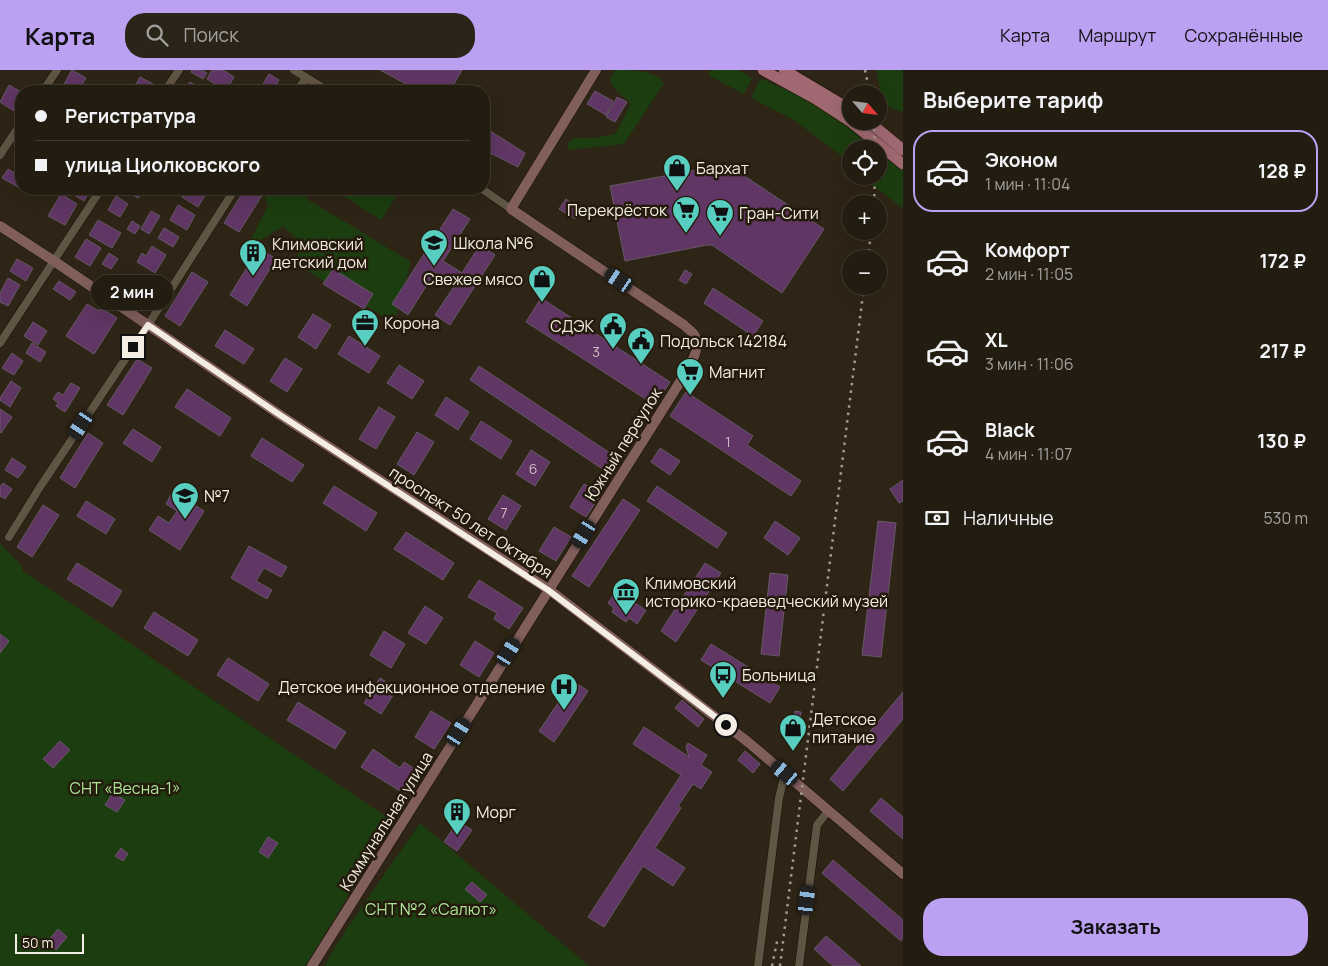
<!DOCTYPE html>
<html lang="ru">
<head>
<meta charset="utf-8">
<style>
	:root { --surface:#231c10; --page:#2b2519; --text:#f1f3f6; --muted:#a3a19f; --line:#403a30; --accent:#bca0f2 }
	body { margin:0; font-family:Manrope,sans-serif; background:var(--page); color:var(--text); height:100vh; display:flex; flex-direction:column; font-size:19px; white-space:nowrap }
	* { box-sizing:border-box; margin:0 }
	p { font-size:16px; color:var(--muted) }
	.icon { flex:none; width:28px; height:28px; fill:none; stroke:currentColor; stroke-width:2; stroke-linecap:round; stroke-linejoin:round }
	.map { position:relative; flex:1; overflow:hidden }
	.drawer { display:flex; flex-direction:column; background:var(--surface); width:425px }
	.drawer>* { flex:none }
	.top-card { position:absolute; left:15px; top:15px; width:475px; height:110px; border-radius:20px; box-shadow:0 5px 20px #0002,0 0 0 1px var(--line); display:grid; align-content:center; height:110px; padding:0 20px; background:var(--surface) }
	.needle { width:32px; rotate:118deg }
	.tools { position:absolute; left:842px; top:15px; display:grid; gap:10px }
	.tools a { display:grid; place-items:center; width:45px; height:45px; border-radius:50%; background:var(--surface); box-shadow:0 5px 20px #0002,0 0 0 1px var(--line); font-size:25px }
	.scale { position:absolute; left:15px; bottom:12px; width:69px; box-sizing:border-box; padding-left:5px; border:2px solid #f4ede3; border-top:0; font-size:14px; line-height:18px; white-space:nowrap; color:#f4ede3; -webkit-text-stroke:4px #251b0d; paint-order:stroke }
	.end { position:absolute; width:22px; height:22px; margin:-11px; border:6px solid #f4ede3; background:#111; box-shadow:0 0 0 2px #111 }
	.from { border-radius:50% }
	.bubble { position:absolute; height:35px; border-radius:18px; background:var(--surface); box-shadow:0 5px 20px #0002,0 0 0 1px var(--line); font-size:16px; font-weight:700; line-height:35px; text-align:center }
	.car { position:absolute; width:15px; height:30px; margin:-15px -8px; border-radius:6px; box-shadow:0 0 4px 1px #0007; background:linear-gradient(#222 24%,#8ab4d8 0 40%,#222 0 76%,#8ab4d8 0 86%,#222 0) }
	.top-card b { display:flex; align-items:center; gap:18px; height:48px; font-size:19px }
	.top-card b+b { border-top:1px solid var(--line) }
	.top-card i { width:12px; height:12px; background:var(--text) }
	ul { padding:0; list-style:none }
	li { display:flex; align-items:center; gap:15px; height:82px; margin:0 10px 8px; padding:0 10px; border:2px solid transparent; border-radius:20px }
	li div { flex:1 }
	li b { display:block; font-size:19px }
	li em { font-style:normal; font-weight:700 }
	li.current { border-color:var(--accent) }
	li>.icon { width:45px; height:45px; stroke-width:1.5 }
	h2 { padding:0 20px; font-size:22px; line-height:60px }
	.pay { display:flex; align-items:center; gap:12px; height:55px; padding:0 20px; font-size:19px }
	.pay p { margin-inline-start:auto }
	.cta { display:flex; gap:10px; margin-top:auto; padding:10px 20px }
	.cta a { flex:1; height:58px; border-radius:20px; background:var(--accent); color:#111; font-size:20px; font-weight:700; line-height:58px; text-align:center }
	header { display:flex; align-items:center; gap:30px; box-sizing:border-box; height:70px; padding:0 25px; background:var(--accent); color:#111 }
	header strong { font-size:24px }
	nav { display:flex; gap:28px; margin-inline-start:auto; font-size:18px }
	.search { width:350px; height:45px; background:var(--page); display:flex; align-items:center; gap:12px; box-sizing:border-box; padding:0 18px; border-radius:20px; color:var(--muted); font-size:19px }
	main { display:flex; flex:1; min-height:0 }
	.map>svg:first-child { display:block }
	.green { fill:#1c3d10 }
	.building { fill:#603664; stroke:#665867 }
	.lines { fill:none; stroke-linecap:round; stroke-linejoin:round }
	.street-casing { stroke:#170e02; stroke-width:9 }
	.secondary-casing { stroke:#170e02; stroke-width:11 }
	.primary-casing { stroke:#170e02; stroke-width:12 }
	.street { stroke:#605544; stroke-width:8 }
	.secondary { stroke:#805f5b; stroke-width:10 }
	.primary { stroke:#a06972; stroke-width:11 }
	.rail { stroke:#a39b8f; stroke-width:2.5; stroke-dasharray:2.5 5; stroke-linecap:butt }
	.route { stroke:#f4ede3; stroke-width:6 }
	.labels { text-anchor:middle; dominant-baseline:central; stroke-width:5; stroke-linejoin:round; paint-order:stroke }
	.number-label { font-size:14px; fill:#cfbfc3 }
	.poi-label { font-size:16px; fill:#f4ede3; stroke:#251b0d; text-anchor:start }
	.street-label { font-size:16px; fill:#f4ede3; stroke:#251b0d }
	.park-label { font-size:16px; fill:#a9e497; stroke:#251b0d }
</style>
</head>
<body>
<header>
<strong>Карта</strong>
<div class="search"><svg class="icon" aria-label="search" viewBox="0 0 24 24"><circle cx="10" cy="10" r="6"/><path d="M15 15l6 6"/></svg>Поиск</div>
<nav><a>Карта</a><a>Маршрут</a><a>Сохранённые</a></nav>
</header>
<main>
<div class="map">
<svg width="903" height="896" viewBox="0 0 903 896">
	<rect width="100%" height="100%" fill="#2f2516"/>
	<g class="green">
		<path d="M615,0C632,0 654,0 664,13L624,74L568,80V74L573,68H595L615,64L631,34L612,16L610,8Z"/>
		<path d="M711,0H738L752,8L744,24L708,5Z"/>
		<path d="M877,0H903V42L882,35Z"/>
		<path d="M762,9L816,33L879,77L903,98V138L867,111L866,106H879V79H851V93L794,50L751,28L758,13Z"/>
		<path d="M262,119H308L307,129L411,192L394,253L294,193L302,173L283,157L246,178L268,136Z"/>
		<path d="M333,119H401L381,150Z"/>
		<path d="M0,473L21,495L23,501L394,752L305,896H0Z"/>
		<path d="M420,753L589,896H324L347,858Z"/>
	</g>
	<g class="building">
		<path d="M72,0L86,8L78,21L64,14Z"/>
		<path d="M192,0H201L207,3L203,9L191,2Z"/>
		<path d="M212,0H223L234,7L226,21L207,9Z"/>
		<path d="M380,0H462L450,21H419Z"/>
		<path d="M269,4L279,10L272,21L262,16Z"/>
		<path d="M140,7L153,14L149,21H132Z"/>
		<path d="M190,12L205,21H185Z"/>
		<path d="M9,15L21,22V36L17,43L0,32Z"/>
		<path d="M595,21L613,31L606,45L587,34Z"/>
		<path d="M617,27L627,32L615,52L606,47Z"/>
		<path d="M487,59L525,83L518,97L484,80V66Z"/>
		<path d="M708,98L726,99L743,105L824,159L782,223L712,175H707L625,191L610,116Z"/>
		<path d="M8,99L21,107L20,118L2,108Z"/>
		<path d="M64,119H85L83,121L88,124L84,131Z"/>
		<path d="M122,119H143L138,128Z"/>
		<path d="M187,119H201L207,122L198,137L182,127Z"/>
		<path d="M245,119H266L239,162L224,153Z"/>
		<path d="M61,124L77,134L65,155L48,146Z"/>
		<path d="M116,126L128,134L120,147L108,140Z"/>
		<path d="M566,129L581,140L575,149L559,139Z"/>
		<path d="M178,135L195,145L187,160L170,150Z"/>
		<path d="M453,139L470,149L443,191L462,203L480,175L495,185L450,255L435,245L455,215L435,202L408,245L392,234Z"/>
		<path d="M151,141L160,146L149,164L141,159Z"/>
		<path d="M98,150L121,163L112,178L89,165Z"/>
		<path d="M132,151L140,156L135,164L127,159Z"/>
		<path d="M164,158L179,167L173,177L158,168Z"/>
		<path d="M86,169L101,178L90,196L75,187Z"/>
		<path d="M152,176L166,185L155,203L137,192L142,183L146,186Z"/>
		<path d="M259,178L276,189L247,236L230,225Z"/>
		<path d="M109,183L118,189L111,199L102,194Z"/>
		<path d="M17,189L33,198L26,211L10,201Z"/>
		<path d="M333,199L373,224L364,239L323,214Z"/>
		<path d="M685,200L692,204L686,214L679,210Z"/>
		<path d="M192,202L208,212L180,256L165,246Z"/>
		<path d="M138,206L148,211L139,228L129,222Z"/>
		<path d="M8,208L20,215L8,236L0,232V223Z"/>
		<path d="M59,211L76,222L70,230L53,219Z"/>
		<path d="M713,218L763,251L753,266L704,233Z"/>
		<path d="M541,228L670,312L655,335L526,252Z"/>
		<path d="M87,234L99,241L101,238L117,248L94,284L66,266Z"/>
		<path d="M313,244L331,255L316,279L298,267Z"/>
		<path d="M33,252L47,261L38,275L24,266Z"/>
		<path d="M225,260L254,279L244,294L215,276Z"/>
		<path d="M349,266L380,286L369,303L338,284Z"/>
		<path d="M32,273L46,282L40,292L26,283Z"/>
		<path d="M12,283L23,291L14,305L2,298Z"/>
		<path d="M285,288L302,299L287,322L270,311Z"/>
		<path d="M137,289L152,298L123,345L107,335Z"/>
		<path d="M399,295L424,311L412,329L387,313Z"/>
		<path d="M479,296L616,387L607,402L470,310Z"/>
		<path d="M11,311L21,318L10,337L0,330V328Z"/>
		<path d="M71,313L80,318L65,342L56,336L58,333L53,329L58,322L63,325Z"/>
		<path d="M187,319L231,348L220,366L175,337Z"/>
		<path d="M686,322L753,366L747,375L801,411L791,426L670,346Z"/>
		<path d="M446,327L469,342L458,360L435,345Z"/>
		<path d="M379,337L395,347L376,379L359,369Z"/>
		<path d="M0,339L12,347L1,363L0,362Z"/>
		<path d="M481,351L512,371L501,389L470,369Z"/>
		<path d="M133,359L161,377L152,392L123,373Z"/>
		<path d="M417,362L434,372L414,405L397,394Z"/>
		<path d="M88,363L103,373L75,418L60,408Z"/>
		<path d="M262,368L304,395L292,412L251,386Z"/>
		<path d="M660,378L680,391L670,405L651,392Z"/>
		<path d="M531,380L550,392L535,416L516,404Z"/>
		<path d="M12,388L26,397L18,408L5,400Z"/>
		<path d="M903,410V431L899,433L890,419Z"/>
		<path d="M3,413L12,419L5,429L0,426V417Z"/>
		<path d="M584,414L601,424L586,447L570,437Z"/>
		<path d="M334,416L377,443L366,461L323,433Z"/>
		<path d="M657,416L727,463L717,478L647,431Z"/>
		<path d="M173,421L204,441L180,480L149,460L158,446L169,453L177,441L166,434Z"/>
		<path d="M503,425L521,436L506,460L488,449Z"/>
		<path d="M623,429L640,440L589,517L572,506Z"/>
		<path d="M86,431L115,449L106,464L77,446Z"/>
		<path d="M43,435L59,445L32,487L17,477Z"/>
		<path d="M775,451L800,468L788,485L764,468Z"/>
		<path d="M878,451L896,453L881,587L862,585Z"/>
		<path d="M554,457L571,467L556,491L539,481Z"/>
		<path d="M406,462L454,493L443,510L394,479Z"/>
		<path d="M249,476L287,497L281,507L264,498L256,511L272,520L267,529L231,508Z"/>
		<path d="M77,493L122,521L112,537L67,509Z"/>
		<path d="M705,493L721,503L676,572L661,561Z"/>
		<path d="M770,503L788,505L779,586L761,584Z"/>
		<path d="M479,510L523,538L509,559L494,549L497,543L468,527Z"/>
		<path d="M617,520L624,525L623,526L646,540L637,554L629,548L626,552L612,542L614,538L608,533Z"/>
		<path d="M425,536L443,548L426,574L408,563Z"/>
		<path d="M154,542L198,570L188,586L144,558Z"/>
		<path d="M384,561L405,574L391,598L370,585Z"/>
		<path d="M0,564L9,571L0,583Z"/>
		<path d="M475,571L494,583L479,607L460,595Z"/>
		<path d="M711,574L780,617L770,633L701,590Z"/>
		<path d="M228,588L269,614L258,631L217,605Z"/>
		<path d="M380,608L397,619L381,644L364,633Z"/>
		<path d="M573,611L588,621L554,672L539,661Z"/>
		<path d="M903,622V649L843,721L830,709Z"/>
		<path d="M682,630L704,649L698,657L675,638Z"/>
		<path d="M298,632L346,662L335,679L287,650Z"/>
		<path d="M431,641L451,653L434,679L415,667Z"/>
		<path d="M795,641L801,642L799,656H793Z"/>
		<path d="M644,657L689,687L686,677L688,673L707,685L701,695L712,702L701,719L693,714L678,736L681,738L655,778L685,798L673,816L643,796L604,857L588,847L681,705L633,674Z"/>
		<path d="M60,671L70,680L53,698L43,689Z"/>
		<path d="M373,679L400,698L404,692L419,702L405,724L361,697Z"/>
		<path d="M745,681L760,694L753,703L738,690Z"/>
		<path d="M113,723L125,730L117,742L105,735Z"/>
		<path d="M881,728L903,747V769L870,741Z"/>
		<path d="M458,751L472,760L457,781L444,772Z"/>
		<path d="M268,767L278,773L268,788L259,782Z"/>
		<path d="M121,778L128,784L123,791L115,786Z"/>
		<path d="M833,790L903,850V868L901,871L822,803Z"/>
		<path d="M472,812L487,825L480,832L465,819Z"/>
		<path d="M58,859L67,867L56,880L47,872Z"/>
		<path d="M826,866L861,896H833L814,879Z"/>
	</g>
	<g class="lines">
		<defs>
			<g id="street">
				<path d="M294,0L328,21"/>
				<path d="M43,21L57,0"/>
				<path d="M165,21L179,0"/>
				<path d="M297,21L306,8"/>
				<path d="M0,85L21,53"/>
				<path d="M482,119L511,139"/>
				<path d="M0,273L101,119"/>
				<path d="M9,467L40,417L148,255L235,119"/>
				<path d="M758,896L779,728L785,703"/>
				<path d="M799,896L817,755L829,740"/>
			</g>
			<g id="secondary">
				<path d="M0,156L54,191L280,345L548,519L748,672L903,804"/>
				<path d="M312,896L685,304C691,293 701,278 695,266C693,262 687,258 684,255L511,139L596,0"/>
			</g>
			<g id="primary">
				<path d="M763,0L814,28L851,52L903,94"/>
				<path d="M784,0L851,40"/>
				<path d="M868,51L903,80"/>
			</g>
		</defs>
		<use href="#street" class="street-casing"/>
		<use href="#secondary" class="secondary-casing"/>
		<use href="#primary" class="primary-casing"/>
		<use href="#street" class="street"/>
		<use href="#secondary" class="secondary"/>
		<use href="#primary" class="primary"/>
		<g class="rail">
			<path d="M865,0L870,24"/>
			<path d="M874,51L875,79"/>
			<path d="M874,134L875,106"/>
			<path d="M868,189L871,161"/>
			<path d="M772,896L778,867"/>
			<path d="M780,896L864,216"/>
		</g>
	</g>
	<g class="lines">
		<path class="route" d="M133,277L148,255L280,345L548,520L726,655"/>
	</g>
	<defs>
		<symbol id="shop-pin" viewBox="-11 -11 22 30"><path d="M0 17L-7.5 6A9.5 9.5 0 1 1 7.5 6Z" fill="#58cec0" stroke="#251b0d"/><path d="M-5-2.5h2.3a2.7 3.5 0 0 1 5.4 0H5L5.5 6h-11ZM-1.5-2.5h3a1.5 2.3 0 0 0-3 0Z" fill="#111"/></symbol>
		<symbol id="supermarket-pin" viewBox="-11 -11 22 30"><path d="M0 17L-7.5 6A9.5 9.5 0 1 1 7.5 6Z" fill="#58cec0" stroke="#251b0d"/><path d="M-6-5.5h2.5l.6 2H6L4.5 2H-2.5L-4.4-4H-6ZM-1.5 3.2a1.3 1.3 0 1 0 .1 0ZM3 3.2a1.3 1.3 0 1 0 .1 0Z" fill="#111"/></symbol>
		<symbol id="school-pin" viewBox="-11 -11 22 30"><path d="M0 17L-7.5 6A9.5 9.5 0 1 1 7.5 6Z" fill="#58cec0" stroke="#251b0d"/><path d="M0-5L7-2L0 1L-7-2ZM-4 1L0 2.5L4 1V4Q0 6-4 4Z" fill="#111"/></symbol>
		<symbol id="building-pin" viewBox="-11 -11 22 30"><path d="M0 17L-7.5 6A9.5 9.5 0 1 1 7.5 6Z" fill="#58cec0" stroke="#251b0d"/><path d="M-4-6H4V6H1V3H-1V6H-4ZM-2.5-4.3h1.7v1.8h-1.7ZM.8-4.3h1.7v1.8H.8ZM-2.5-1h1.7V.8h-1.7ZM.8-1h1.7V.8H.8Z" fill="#111"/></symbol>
		<symbol id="office-pin" viewBox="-11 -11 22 30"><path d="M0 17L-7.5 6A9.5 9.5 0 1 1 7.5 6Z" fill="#58cec0" stroke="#251b0d"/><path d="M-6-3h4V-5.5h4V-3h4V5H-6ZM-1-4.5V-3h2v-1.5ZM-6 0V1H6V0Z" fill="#111"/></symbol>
		<symbol id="civic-pin" viewBox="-11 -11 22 30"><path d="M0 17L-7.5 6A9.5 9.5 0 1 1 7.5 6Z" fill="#58cec0" stroke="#251b0d"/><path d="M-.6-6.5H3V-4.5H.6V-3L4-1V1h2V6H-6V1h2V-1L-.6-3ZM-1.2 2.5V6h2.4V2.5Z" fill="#111"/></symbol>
		<symbol id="museum-pin" viewBox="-11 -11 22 30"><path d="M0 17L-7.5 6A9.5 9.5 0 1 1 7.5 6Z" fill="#58cec0" stroke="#251b0d"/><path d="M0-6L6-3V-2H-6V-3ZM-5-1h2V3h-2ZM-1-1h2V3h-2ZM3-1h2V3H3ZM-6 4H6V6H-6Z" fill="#111"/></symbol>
		<symbol id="bus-pin" viewBox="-11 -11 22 30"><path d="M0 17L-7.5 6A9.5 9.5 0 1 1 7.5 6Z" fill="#58cec0" stroke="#251b0d"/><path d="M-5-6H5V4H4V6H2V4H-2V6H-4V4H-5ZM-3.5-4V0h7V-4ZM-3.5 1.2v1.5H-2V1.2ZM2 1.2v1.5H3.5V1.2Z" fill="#111"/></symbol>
		<symbol id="hospital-pin" viewBox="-11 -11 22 30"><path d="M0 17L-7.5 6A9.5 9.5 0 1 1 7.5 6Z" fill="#58cec0" stroke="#251b0d"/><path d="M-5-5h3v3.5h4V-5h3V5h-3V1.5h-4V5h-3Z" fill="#111"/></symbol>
	</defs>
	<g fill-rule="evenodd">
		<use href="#shop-pin" x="661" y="82" width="32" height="43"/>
		<use href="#supermarket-pin" x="670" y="124" width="32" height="43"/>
		<use href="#supermarket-pin" x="704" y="127" width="32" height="43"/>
		<use href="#school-pin" x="418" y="157" width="32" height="43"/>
		<use href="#building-pin" x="237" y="167" width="32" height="43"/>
		<use href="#shop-pin" x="526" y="193" width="32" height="43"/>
		<use href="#office-pin" x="349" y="237" width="32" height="43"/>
		<use href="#civic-pin" x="597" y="240" width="32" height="43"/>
		<use href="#civic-pin" x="625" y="255" width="32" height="43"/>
		<use href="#supermarket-pin" x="674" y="286" width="32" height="43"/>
		<use href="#school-pin" x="169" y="410" width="32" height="43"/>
		<use href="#museum-pin" x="610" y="506" width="32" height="43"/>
		<use href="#bus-pin" x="707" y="589" width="32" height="43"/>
		<use href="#hospital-pin" x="548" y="601" width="32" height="43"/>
		<use href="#shop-pin" x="777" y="642" width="32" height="43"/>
		<use href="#building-pin" x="441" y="726" width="32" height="43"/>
	</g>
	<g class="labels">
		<g class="number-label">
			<text x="596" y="281">3</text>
			<text x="728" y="371">1</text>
			<text x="533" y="398">6</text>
			<text x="504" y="442">7</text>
		</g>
		<g class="poi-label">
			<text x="696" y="98">Бархат</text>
			<text x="667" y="140" text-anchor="end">Перекрёсток</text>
			<text x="739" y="143">Гран-Сити</text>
			<text x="453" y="173">Школа №6</text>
			<text x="272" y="174">Климовский<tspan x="272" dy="18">детский дом</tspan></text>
			<text x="523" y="209" text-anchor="end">Свежее мясо</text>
			<text x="384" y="253">Корона</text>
			<text x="594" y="256" text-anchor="end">СДЭК</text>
			<text x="660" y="271">Подольск 142184</text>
			<text x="709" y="302">Магнит</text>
			<text x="204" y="426">№7</text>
			<text x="645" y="513">Климовский<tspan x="645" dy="18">историко-краеведческий музей</tspan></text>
			<text x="742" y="605">Больница</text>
			<text x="545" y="617" text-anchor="end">Детское инфекционное отделение</text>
			<text x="812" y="649">Детское<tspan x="812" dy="18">питание</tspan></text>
			<text x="476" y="742">Морг</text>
		</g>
		<g class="street-label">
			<text transform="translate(623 374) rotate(-58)">Южный переулок</text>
			<text transform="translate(471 452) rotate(33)">проспект 50 лет Октября</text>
			<text transform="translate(386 751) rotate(-58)">Коммунальная улица</text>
		</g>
		<g class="park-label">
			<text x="125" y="718">СНТ «Весна-1»</text>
			<text x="431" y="839">СНТ №2 «Салют»</text>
		</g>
	</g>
</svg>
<div class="tools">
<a><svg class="needle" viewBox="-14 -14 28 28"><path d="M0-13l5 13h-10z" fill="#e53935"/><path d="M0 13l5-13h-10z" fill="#a3a19f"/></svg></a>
<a><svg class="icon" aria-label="locate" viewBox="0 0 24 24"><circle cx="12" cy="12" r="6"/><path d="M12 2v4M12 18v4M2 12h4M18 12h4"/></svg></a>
<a>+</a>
<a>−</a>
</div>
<div class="scale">50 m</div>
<i class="end from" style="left:726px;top:655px"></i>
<i class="end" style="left:133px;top:277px"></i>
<div class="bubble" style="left:91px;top:205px;width:82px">2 мин</div>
<i class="car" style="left:619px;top:210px;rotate:304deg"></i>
<i class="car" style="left:81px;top:355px;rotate:213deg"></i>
<i class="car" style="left:584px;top:464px;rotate:212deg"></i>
<i class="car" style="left:509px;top:582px;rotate:32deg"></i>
<i class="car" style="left:459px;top:662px;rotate:32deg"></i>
<i class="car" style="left:785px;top:703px;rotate:310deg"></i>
<i class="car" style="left:807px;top:830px;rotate:7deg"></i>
<div class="top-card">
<b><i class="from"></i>Регистратура</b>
<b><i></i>улица Циолковского</b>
</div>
</div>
<section class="drawer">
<h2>Выберите тариф</h2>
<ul>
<li class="current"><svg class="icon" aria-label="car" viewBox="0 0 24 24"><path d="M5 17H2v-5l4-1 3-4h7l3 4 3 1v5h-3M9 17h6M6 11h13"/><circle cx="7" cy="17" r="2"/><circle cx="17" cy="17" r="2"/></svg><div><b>Эконом</b><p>1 мин · 11:04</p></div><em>128 ₽</em></li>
<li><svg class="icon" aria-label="car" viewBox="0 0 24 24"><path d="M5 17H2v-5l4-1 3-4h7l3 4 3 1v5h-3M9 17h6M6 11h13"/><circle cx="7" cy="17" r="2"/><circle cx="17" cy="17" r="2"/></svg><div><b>Комфорт</b><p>2 мин · 11:05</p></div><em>172 ₽</em></li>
<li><svg class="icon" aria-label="car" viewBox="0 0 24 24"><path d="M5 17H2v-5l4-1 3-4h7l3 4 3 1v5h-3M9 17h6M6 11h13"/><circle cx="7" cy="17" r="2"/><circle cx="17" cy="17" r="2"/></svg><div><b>XL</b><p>3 мин · 11:06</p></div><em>217 ₽</em></li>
<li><svg class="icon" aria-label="car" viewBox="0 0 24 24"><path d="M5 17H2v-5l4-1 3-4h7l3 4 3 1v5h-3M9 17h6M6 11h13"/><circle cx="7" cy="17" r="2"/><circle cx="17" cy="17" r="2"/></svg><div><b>Black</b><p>4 мин · 11:07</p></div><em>130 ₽</em></li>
</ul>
<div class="pay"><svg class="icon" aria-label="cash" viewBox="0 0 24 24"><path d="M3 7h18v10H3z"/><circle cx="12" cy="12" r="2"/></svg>Наличные<p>530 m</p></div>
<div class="cta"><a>Заказать</a></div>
</section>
</main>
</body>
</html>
